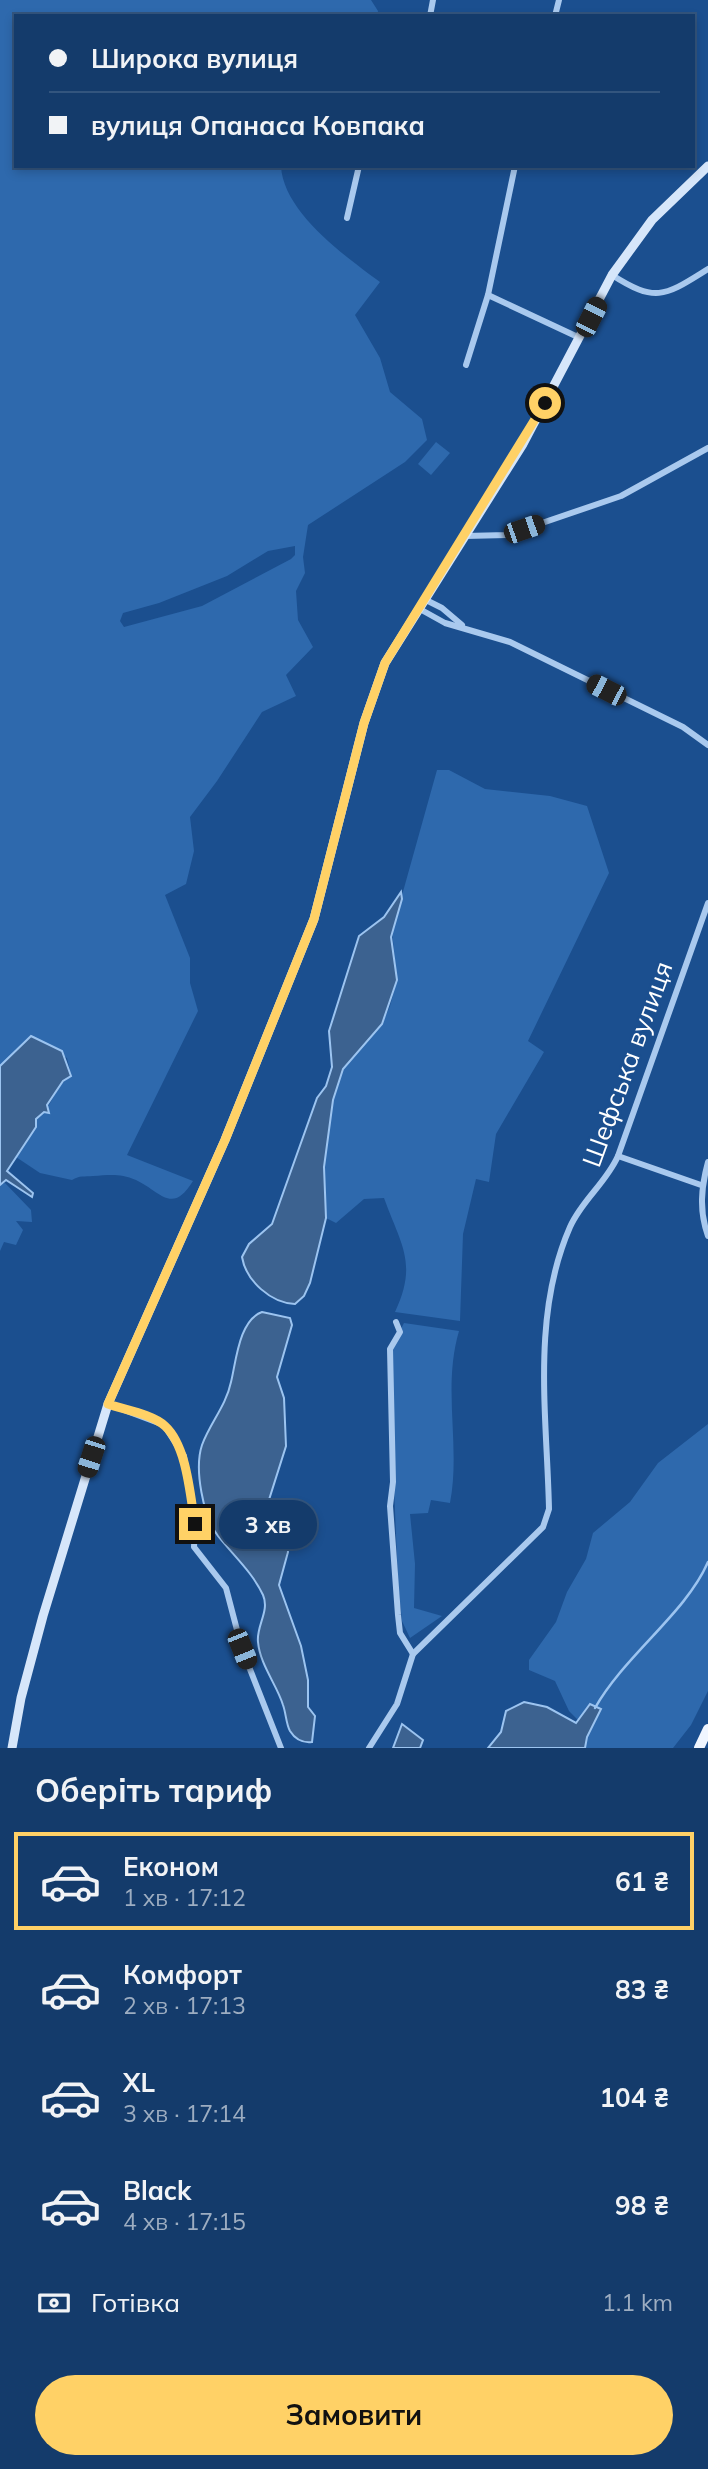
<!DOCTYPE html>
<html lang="uk">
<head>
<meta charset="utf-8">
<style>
	:root { --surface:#143b6b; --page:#1d4271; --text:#f1f3f6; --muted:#9dadc1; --line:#33557e; --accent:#ffd166 }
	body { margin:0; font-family:Mulish,sans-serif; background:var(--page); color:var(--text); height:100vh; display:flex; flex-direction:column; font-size:26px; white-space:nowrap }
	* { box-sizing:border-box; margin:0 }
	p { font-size:23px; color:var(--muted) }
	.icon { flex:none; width:38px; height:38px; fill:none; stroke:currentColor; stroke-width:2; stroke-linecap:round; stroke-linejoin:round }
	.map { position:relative; height:1748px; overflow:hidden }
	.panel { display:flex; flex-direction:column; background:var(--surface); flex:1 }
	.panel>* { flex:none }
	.banner { position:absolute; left:14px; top:14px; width:681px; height:154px; border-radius:0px; box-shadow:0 4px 10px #0003,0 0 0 2px var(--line); display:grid; align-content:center; height:154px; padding:0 35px; background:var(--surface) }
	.end { position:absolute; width:32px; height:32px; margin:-16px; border:9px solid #ffd166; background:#111; box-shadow:0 0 0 4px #111 }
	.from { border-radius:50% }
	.bubble { position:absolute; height:49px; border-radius:24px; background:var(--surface); box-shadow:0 4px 10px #0003,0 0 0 2px var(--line); font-size:23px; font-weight:700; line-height:49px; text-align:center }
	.car { position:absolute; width:21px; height:42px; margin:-21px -10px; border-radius:9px; box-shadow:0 0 5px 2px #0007; background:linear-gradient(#222 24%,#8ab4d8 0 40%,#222 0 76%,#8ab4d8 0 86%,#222 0) }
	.banner b { display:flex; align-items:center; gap:24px; height:66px; font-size:26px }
	.banner b+b { border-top:2px solid var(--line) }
	.banner i { width:18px; height:18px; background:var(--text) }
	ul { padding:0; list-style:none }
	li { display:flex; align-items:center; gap:21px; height:98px; margin:0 14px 10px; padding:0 21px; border:4px solid transparent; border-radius:0px }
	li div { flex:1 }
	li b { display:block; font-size:26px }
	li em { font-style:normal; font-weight:700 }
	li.selected { border-color:var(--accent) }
	li>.icon { width:63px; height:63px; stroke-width:1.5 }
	h2 { padding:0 35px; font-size:32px; line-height:84px }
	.pay { display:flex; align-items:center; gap:18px; height:77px; padding:0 35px; font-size:26px }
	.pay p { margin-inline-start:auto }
	.primary-button { display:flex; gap:14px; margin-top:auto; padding:14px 35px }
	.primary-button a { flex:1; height:80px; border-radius:42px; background:var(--accent); color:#111; font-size:28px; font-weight:700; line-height:80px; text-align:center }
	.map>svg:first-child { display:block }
	.green { fill:#2e69ad; fill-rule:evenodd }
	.water { fill:#3c6290; stroke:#9cc4f0; stroke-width:2 }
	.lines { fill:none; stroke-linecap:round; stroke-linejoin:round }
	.stream { stroke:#9cc4f0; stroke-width:2.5 }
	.minor { stroke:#a9c9ee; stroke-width:6 }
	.secondary { stroke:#d6e6fa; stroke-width:9 }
	.primary { stroke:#f0f6ff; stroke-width:10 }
	.route { stroke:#ffd166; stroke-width:9 }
	.labels { text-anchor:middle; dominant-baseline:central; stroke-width:5; stroke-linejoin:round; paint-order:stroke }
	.street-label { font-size:26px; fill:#fff; stroke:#1b4f8f }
</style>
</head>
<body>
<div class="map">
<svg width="708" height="1748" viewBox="0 0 708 1748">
	<rect width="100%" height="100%" fill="#1b4f8f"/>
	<g class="green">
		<path d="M0,0H371L378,11L377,16H16V166H281C283,212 346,257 380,282L355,315L380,358L390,392L422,419L427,440L405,462L308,525L303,557L305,573L296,591L298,620L313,647L286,675L296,696L262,712L217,781L190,817L194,851L186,884L165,895L190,958V983L198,1011L127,1155L193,1181C172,1215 161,1192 136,1180C120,1173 109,1175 93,1176C84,1177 80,1175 72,1180L40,1173L16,1157L36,1127V1119C51,1110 55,1086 71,1075L67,1058L31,1036L0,1066ZM295,546V555L291,559L202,606L124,627L120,621L123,613L159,603L227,576L268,551Z"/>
		<path d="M436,442L450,453L431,475L418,464Z"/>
		<path d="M437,770H449L485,789L550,796L587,806L609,873L528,1041L544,1052L496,1134L489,1182L476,1179L463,1234L460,1321L395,1312C418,1263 401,1245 384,1198L364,1199L336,1223L326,1218L324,1166L333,1100L343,1069L382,1024L390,1006L397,980L392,931Z"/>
		<path d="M5,1183L31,1210L32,1222L16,1221L23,1230L16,1245L4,1242L0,1251V1185Z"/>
		<path d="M404,1323L459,1331C442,1389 461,1446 450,1503L431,1500L428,1513L410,1514L415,1564L414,1608L442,1616L410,1638L402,1621L398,1582L391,1416V1348Z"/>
		<path d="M708,1424V1691L691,1725L673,1748H584L582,1724L569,1711L555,1681L529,1670V1660L556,1622L567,1592L586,1559L593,1533L630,1502L658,1463Z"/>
	</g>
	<g class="water">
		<path d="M401,892L402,899L391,937L397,980L382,1024L343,1069L333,1100L324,1167L326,1218L310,1283L304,1296L295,1304C271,1303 246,1281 242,1257L249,1244L272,1224L317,1098L326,1086L332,1067L329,1031L359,936L384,917Z"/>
		<path d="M31,1036L62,1051L71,1076L63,1081L47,1105L49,1113L44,1112L36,1119V1127L7,1171L33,1193L32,1197L6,1180L0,1185V1066Z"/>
		<path d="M262,1312L290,1318L292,1325L277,1377L284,1398L286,1446L268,1503L286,1534L288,1552L279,1585L301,1646L308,1680V1707L315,1716L312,1742C303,1743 295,1739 290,1731C286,1724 286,1713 283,1705C277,1685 260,1665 258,1642C256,1626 270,1611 263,1595C253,1573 233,1555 218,1536C203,1516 194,1469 202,1445C210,1423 226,1406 231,1382C236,1362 239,1320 262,1312Z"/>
		<path d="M524,1702L547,1707L576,1723L590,1704L601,1709L587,1737L585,1748H488L501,1732L506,1711Z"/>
		<path d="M402,1724L423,1740L420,1748H393Z"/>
	</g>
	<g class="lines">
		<path class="stream" d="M595,1708C625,1655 686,1613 708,1562"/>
		<g class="minor">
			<path d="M430,16L433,0"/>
			<path d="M555,16L559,0"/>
			<path d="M347,218L359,166"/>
			<path d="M612,275C657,304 666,295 708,269"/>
			<path d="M488,295L580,338"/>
			<path d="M466,365L488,295L515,166"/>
			<path d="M465,536L507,535L621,496L708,448"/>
			<path d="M424,599L442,608L462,625"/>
			<path d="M418,608L445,623L510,642L683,727L708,745"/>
			<path d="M618,1156L701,1185"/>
			<path d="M708,1162C701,1188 699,1211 708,1236"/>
			<path d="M396,1322L400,1332L390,1349L393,1482L390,1506L398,1615L400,1633L413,1654"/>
			<path d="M108,1404L164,1425L184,1456L195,1524L194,1547L226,1588L242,1649L281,1748"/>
			<path d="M369,1748L397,1704L413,1654L543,1527L549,1509C547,1416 531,1316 570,1227C582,1200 606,1183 618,1156L708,903"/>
		</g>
		<path class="secondary" d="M12,1748L21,1698L43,1616L108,1404L225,1140L314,919L364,723L385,663L523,444L612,275L652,220L708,166"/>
		<path class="primary" d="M699,1748L708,1729"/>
	</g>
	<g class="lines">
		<path class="route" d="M195,1524C190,1495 187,1446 165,1426C152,1414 125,1410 108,1404L225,1140L314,919L364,723L385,663L545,403"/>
	</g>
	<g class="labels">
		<g class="street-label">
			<text transform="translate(627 1064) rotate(-70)">Шефська вулиця</text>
		</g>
	</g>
</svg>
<i class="end from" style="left:545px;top:403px"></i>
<i class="end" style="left:195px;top:1524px"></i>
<div class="bubble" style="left:219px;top:1500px;width:98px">3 хв</div>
<i class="car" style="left:591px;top:317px;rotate:27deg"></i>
<i class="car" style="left:524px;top:529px;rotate:71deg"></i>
<i class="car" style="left:606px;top:690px;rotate:297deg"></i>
<i class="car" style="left:91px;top:1457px;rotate:198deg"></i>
<i class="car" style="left:242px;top:1649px;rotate:158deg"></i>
<div class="banner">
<b><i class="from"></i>Широка вулиця</b>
<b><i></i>вулиця Опанаса Ковпака</b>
</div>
</div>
<section class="panel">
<h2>Оберіть тариф</h2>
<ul>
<li class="selected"><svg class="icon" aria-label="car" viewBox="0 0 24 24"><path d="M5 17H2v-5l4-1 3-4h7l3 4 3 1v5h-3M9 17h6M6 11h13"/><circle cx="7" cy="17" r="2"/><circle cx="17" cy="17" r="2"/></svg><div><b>Економ</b><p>1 хв · 17:12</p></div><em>61 ₴</em></li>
<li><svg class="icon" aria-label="car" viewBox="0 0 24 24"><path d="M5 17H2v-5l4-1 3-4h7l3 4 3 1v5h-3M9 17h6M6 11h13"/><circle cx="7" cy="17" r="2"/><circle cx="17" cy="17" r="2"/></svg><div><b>Комфорт</b><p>2 хв · 17:13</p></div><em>83 ₴</em></li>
<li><svg class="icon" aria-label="car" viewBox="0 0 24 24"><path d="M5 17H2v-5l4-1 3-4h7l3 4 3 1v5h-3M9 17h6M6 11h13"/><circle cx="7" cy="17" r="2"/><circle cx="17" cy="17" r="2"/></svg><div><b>XL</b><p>3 хв · 17:14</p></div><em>104 ₴</em></li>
<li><svg class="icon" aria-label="car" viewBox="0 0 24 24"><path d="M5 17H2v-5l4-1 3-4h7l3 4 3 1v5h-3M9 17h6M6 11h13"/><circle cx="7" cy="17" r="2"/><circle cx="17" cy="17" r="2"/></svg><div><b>Black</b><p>4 хв · 17:15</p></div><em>98 ₴</em></li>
</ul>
<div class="pay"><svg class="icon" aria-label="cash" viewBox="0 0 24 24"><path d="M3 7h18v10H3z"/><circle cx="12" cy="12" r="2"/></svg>Готівка<p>1.1 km</p></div>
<div class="primary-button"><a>Замовити</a></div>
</section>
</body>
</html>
